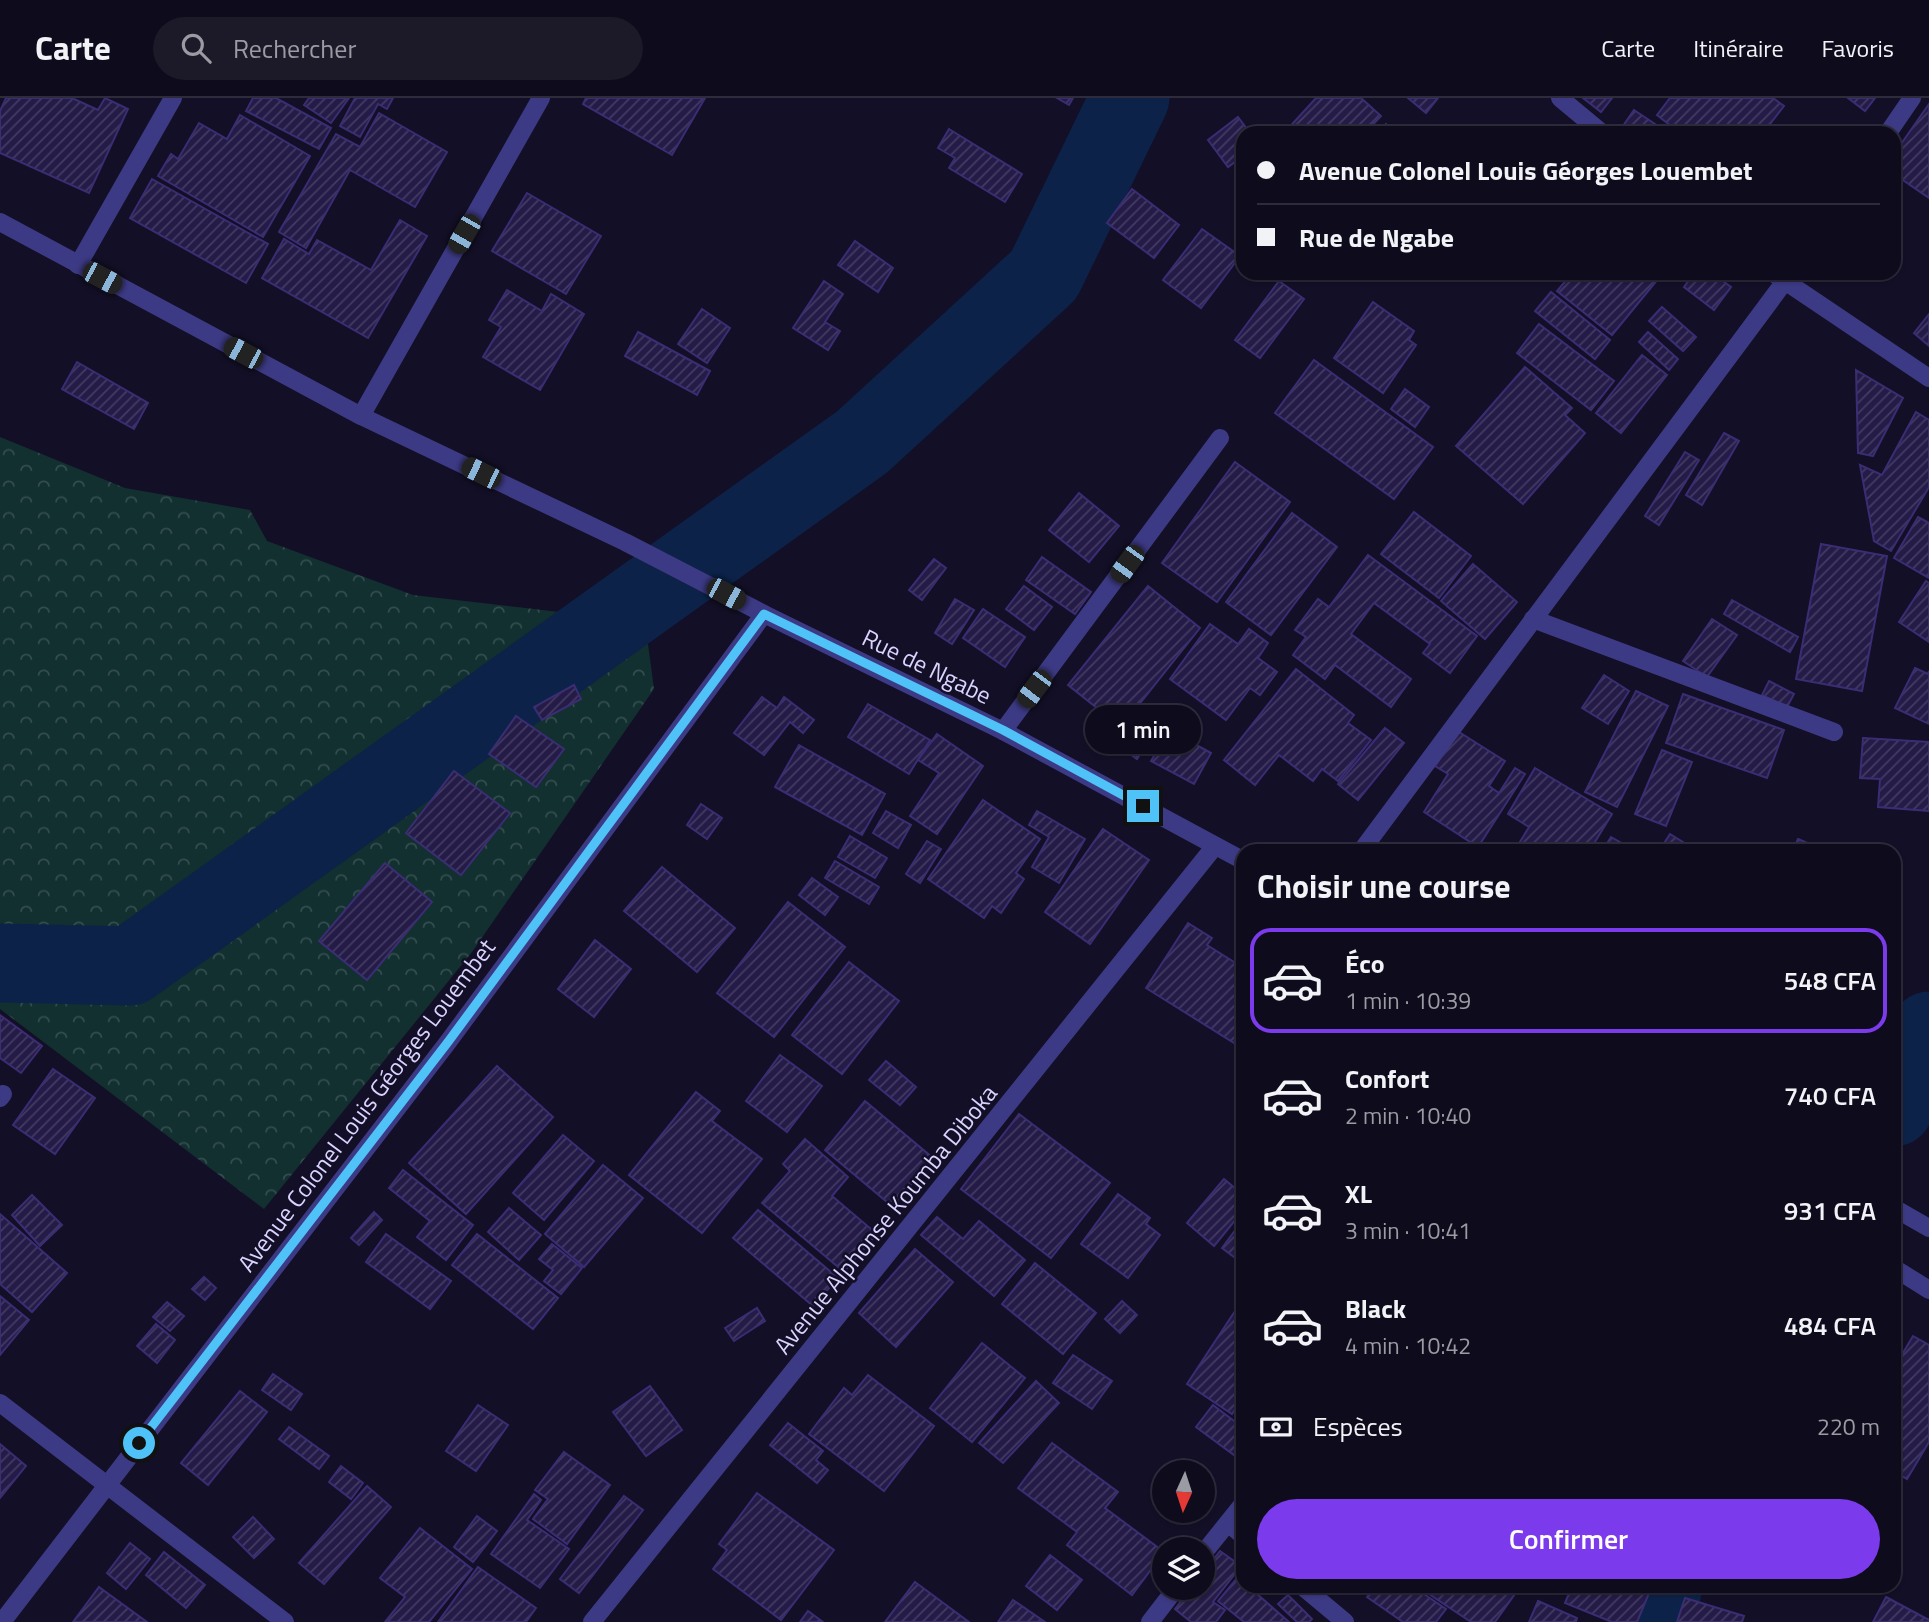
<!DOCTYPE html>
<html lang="fr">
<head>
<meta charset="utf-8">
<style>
	:root { --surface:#0e0b1c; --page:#1c1929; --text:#f1f3f6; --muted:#9b9ba3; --line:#2e2b3b; --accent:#7c3aed }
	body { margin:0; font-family:"Titillium Web",sans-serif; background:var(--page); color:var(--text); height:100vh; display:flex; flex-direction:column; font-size:26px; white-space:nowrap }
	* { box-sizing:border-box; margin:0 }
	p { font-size:23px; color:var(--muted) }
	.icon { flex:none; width:38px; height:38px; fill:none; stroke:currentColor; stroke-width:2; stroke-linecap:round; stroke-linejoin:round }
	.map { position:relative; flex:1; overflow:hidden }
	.panel { position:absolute; left:1236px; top:746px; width:665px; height:749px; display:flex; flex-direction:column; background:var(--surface); border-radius:21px; box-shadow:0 2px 5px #0004,0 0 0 2px var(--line) }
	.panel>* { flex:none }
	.guide { position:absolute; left:1236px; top:28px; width:665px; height:154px; border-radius:21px; box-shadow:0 2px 5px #0004,0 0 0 2px var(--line); display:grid; align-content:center; height:154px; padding:0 21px; background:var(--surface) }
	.needle { width:46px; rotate:183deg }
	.tools { position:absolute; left:1152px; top:1362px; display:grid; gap:14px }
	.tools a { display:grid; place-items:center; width:63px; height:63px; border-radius:50%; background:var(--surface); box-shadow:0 2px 5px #0004,0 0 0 2px var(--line); font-size:35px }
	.end { position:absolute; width:32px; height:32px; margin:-16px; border:9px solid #4fc3f7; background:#111; box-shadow:0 0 0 4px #111 }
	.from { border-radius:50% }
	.bubble { position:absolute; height:49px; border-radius:24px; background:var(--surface); box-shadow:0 2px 5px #0004,0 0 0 2px var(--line); font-size:23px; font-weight:600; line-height:49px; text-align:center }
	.car { position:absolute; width:21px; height:42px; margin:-21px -10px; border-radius:9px; box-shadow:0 0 5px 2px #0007; background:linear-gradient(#222 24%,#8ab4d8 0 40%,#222 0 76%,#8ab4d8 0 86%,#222 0) }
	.guide b { display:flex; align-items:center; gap:24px; height:66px; font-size:26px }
	.guide b+b { border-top:2px solid var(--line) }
	.guide i { width:18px; height:18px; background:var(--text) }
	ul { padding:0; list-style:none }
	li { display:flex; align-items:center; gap:21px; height:105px; margin:0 14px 10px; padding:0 7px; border:4px solid transparent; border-radius:21px }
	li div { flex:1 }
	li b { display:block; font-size:26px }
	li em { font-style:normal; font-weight:600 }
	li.active { border-color:var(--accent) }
	li>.icon { width:63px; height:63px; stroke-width:1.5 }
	h2 { padding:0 21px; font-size:32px; line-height:84px }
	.pay { display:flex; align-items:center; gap:18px; height:77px; padding:0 21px; font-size:26px }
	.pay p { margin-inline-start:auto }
	.action { display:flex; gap:14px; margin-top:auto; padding:14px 21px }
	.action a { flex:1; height:80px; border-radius:42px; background:var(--accent); color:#fff; font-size:28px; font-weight:600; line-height:80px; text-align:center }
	header { display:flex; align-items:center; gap:42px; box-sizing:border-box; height:98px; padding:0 35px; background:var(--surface); border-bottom:2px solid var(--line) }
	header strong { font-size:33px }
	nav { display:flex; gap:38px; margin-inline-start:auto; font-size:24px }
	.search { width:490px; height:63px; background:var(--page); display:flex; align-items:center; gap:18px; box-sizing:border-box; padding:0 24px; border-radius:38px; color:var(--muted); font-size:26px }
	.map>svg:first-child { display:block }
	.forest { fill:url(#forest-crowns) }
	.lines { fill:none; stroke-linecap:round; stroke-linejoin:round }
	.river { stroke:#0c2248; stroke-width:79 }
	.building { fill:url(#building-hatch); stroke:#3b2d73; stroke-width:2 }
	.minor { stroke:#3d3a85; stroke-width:18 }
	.tertiary { stroke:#3d3a85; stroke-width:18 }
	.route { stroke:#4fc3f7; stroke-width:9 }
	.labels { text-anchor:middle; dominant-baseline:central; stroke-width:5; stroke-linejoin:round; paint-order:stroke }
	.street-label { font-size:24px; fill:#d9d4ff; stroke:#130f26 }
</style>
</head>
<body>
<header>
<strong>Carte</strong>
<div class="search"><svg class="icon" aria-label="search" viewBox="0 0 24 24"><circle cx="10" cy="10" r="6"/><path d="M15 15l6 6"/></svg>Rechercher</div>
<nav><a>Carte</a><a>Itinéraire</a><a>Favoris</a></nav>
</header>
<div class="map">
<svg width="1929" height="1524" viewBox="0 0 1929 1524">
	<defs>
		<pattern id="forest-crowns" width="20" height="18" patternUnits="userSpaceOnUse" patternTransform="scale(1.75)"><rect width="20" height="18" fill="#12302f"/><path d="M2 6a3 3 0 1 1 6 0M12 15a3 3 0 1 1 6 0" fill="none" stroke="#344d4e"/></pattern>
		<pattern id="building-hatch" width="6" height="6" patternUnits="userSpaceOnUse" patternTransform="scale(1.75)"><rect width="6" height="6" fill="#241b47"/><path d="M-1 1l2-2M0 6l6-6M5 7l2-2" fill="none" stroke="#433b63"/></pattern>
	</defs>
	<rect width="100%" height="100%" fill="#130f26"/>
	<path class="forest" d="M0,339L125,390L250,412L267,443L413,497L645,524L654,591L472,854L264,1111L0,911Z"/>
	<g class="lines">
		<g class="river">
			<path d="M0,865L130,868L862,344L1044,177L1130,0"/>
			<path d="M1894,1009L1929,933"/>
			<path d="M1654,1524L1663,1488"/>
		</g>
	</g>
	<g class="building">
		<path d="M6,0H72L98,12L105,0L128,11L89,95L0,55V13Z"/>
		<path d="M253,0H276L331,30L319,51L246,13Z"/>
		<path d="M309,0H349L331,25L304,7Z"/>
		<path d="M355,0H393L387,11L378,6L360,39L340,28Z"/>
		<path d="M586,0H705L672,57L583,6Z"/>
		<path d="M1057,0H1073L1069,7Z"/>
		<path d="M1316,0H1361L1381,18L1365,35H1284Z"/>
		<path d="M1408,0H1438L1426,15Z"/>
		<path d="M1583,0H1612L1601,14Z"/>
		<path d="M1670,0H1773L1784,8L1763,35H1680L1657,17Z"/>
		<path d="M1848,0H1875L1865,13Z"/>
		<path d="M1929,6V100L1894,76V56Z"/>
		<path d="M1634,12L1655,26L1648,35H1633L1623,28Z"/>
		<path d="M379,15L447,54L415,109L350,72L306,150L279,134L336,36L360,49Z"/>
		<path d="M240,17L310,58L263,139L158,78L171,56L178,61L199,25L227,41Z"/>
		<path d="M1238,19L1250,35H1242V59L1228,69L1208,42Z"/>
		<path d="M1386,26L1396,35H1379Z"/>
		<path d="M949,31L1022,76L1005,104L949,70L955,60L938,50Z"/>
		<path d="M152,81L268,146L246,185L130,120Z"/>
		<path d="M1132,91L1179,127L1154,160L1107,125Z"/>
		<path d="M527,95L601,138L566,196L492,153Z"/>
		<path d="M400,122L427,138L368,240L262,180L284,141L309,156L317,142L371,172Z"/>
		<path d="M1202,131L1240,158L1201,210L1163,182Z"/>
		<path d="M855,143L893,170L878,194L838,167Z"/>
		<path d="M1572,175H1663L1612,237L1557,193Z"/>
		<path d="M1694,175H1712L1731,189L1714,212L1684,189Z"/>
		<path d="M824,183L843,196L825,224L840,233L828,252L793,230Z"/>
		<path d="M1279,183L1304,201L1260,260L1235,242Z"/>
		<path d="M507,192L542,213L551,196L584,216L540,292L483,259L501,229L489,222Z"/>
		<path d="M1551,194L1610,242L1595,261L1535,213Z"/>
		<path d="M1373,204L1414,233L1409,242L1416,247L1383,295L1334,260Z"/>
		<path d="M1662,209L1696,239L1683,253L1649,223Z"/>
		<path d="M702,211L730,230L707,265L678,246Z"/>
		<path d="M1929,216V248L1914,235Z"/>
		<path d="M1539,226L1614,283L1591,312L1517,255Z"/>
		<path d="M638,234L710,273L697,297L625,258Z"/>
		<path d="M1648,234L1678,261L1669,272L1639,244Z"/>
		<path d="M1642,257L1667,277L1621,335L1596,315Z"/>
		<path d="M1314,262L1433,349L1394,401L1275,315Z"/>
		<path d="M77,264L148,305L134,331L62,291Z"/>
		<path d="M1525,269L1572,310L1565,317L1585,335L1523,406L1456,348Z"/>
		<path d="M1856,272L1903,300L1873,358L1858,355Z"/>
		<path d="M1405,291L1429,309L1415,329L1391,311Z"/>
		<path d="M1916,314L1929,322V389L1891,453L1874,443L1860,367L1882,377Z"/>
		<path d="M1724,335L1739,343L1702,407L1686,397Z"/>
		<path d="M1685,354L1699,362L1659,427L1645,418Z"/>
		<path d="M1235,364L1290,404L1217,504L1162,465Z"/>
		<path d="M1079,395L1119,428L1089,464L1049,432Z"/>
		<path d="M1414,414L1471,458L1439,500L1381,456Z"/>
		<path d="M1292,415L1337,449L1271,537L1226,504Z"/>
		<path d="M1918,419L1929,425V480L1894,460Z"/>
		<path d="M1821,446L1887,458L1862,593L1796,581Z"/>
		<path d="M1368,457L1477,538L1450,575L1423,555L1430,546L1374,505L1351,536L1411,581L1391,609L1335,567L1325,581L1293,557L1306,539L1295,532L1318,501L1329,509Z"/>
		<path d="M1042,459L1091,494L1075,516L1026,482Z"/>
		<path d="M934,461L946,470L922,502L909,492Z"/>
		<path d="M1473,466L1517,504L1485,541L1441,503Z"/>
		<path d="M1926,483L1929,485V544L1899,524Z"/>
		<path d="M1024,488L1052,509L1034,532L1006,511Z"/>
		<path d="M1148,488L1200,530L1121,629L1068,587Z"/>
		<path d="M955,501L974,512L952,546L935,535Z"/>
		<path d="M1732,502L1798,539L1790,554L1724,516Z"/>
		<path d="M983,511L1025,539L1005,569L963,540Z"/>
		<path d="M1712,521L1737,537L1707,579L1683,563Z"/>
		<path d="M1210,526L1238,546L1249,531L1268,545L1258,560L1277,574L1260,597L1250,590L1226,622L1170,581Z"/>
		<path d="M1915,570L1928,576L1929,573V626L1895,610Z"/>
		<path d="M1296,571L1354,617L1348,625L1371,642L1338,683L1322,671L1313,683L1279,657L1255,687L1224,662Z"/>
		<path d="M1604,577L1629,593L1608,626L1582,610Z"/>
		<path d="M1769,583L1794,596L1787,609L1762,597Z"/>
		<path d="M574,587L581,601L542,622L534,609Z"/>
		<path d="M1636,593L1668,608L1617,709L1585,694Z"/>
		<path d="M1683,596L1784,632L1767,680L1666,645Z"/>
		<path d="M762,599L777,610L784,599L814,622L803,635L790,624L764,657L734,635Z"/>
		<path d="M868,606L930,642L909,676L848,639Z"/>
		<path d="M1139,610L1161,624L1137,661L1116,646Z"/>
		<path d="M516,618L564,651L536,689L489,656Z"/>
		<path d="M1385,630L1404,645L1358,702L1338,686Z"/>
		<path d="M1169,632L1211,655L1194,686L1151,663Z"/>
		<path d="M1459,634L1505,663L1489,688L1499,695L1515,670L1525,676L1478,749L1424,714L1448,676L1435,668Z"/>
		<path d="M937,636L983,668L937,736L910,718L939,675L918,662Z"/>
		<path d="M1863,640L1929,644V713L1878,709L1880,681L1860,680Z"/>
		<path d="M799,647L885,696L862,737L775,689Z"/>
		<path d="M1662,652L1692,664L1666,728L1635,716Z"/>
		<path d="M1535,670L1612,716L1590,752H1515L1529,729L1508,716Z"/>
		<path d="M454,673L510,715L461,777L406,735Z"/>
		<path d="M983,702L1040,741L1016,775L1024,781L1001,815L992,808L984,820L928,781Z"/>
		<path d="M701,706L722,720L707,741L687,727Z"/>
		<path d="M886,713L911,727L898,750L873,735Z"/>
		<path d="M1037,713L1085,741L1059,785L1032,769L1049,739L1029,727Z"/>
		<path d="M1103,731L1149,762L1090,846L1045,814Z"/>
		<path d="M1670,736L1691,749L1689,752H1664L1661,750Z"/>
		<path d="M850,738L887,760L875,780L838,759Z"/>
		<path d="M1611,739L1634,752H1603Z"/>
		<path d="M1798,741L1817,749L1816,752H1793Z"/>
		<path d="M927,743L941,751L920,785L906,776Z"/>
		<path d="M835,763L879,789L869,806L825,780Z"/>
		<path d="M385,765L432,804L367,882L319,843Z"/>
		<path d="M662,769L735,830L697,874L624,813Z"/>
		<path d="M812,780L838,799L825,817L799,797Z"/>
		<path d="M788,804L845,849L774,939L717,895Z"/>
		<path d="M1188,825L1212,840L1207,847L1242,869V950L1146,890Z"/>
		<path d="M595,842L631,871L594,919L558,891Z"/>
		<path d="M849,864L899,903L842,976L792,937Z"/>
		<path d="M0,917L42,948L21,975L0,960Z"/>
		<path d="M780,957L822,988L787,1034L746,1003Z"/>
		<path d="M886,963L916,989L900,1007L869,982Z"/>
		<path d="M497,968L553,1019L466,1116L409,1065Z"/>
		<path d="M53,971L95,1000L55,1056L13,1027Z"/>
		<path d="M696,994L720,1013L712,1023L762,1061L702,1135L629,1077Z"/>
		<path d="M865,1003L933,1060L893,1109L825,1052Z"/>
		<path d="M1019,1016L1110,1085L1051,1160L961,1091Z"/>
		<path d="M563,1037L594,1063L544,1122L513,1095Z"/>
		<path d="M805,1041L848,1079L832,1098L877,1136L844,1174L762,1105L790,1073L783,1066Z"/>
		<path d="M603,1067L643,1100L584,1169L545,1136Z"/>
		<path d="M403,1072L473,1127L446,1162L417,1139L430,1123L389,1090Z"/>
		<path d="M1224,1081L1242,1096V1114L1214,1148L1187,1125Z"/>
		<path d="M1118,1096L1150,1120L1146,1126L1160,1137L1128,1180L1081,1146Z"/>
		<path d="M32,1097L62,1127L40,1148L12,1117Z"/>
		<path d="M509,1110L541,1137L519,1162L488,1134Z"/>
		<path d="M758,1112L838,1180L813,1208L733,1140Z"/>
		<path d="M374,1114L382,1122L359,1147L351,1140Z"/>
		<path d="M0,1116L67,1175L32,1214L0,1186Z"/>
		<path d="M937,1119L963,1141L979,1123L1025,1162L994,1198L921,1137Z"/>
		<path d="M1242,1123V1165L1222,1150Z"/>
		<path d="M386,1136L451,1183L430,1211L366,1164Z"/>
		<path d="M477,1136L558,1200L533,1231L452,1167Z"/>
		<path d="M552,1146L582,1170L561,1196L544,1183L553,1172L539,1161Z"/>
		<path d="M915,1151L953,1184L896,1249L859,1215Z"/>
		<path d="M1035,1165L1096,1215L1063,1256L1002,1206Z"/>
		<path d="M204,1179L216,1190L205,1202L192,1191Z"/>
		<path d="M0,1198L29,1222L0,1257Z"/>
		<path d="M1122,1203L1137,1217L1120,1235L1105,1221Z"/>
		<path d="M167,1204L184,1218L170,1233L153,1219Z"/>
		<path d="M1239,1207L1242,1210V1301L1232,1316L1187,1286Z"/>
		<path d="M757,1210L765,1223L734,1243L725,1230Z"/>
		<path d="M156,1226L175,1242L157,1265L137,1248Z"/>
		<path d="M1913,1238L1929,1247V1344L1907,1381L1894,1373V1270Z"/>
		<path d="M982,1245L1025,1280L972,1344L930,1310Z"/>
		<path d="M1073,1257L1112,1283L1092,1311L1053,1285Z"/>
		<path d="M273,1276L302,1296L291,1312L262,1292Z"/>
		<path d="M868,1277L934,1328L884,1393L809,1336L844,1290L852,1297Z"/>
		<path d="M1036,1283L1059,1305L1003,1365L979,1345Z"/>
		<path d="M650,1288L682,1332L646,1358L613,1314Z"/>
		<path d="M240,1293L267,1314L208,1387L181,1365Z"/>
		<path d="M478,1307L508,1327L476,1373L446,1353Z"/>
		<path d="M1213,1307L1242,1329V1363L1196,1329Z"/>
		<path d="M788,1325L823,1353L816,1362L828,1372L817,1385L770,1347Z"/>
		<path d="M289,1329L329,1358L319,1371L279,1341Z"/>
		<path d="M1052,1345L1118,1394L1105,1410L1164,1454L1132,1497L1067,1447L1077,1434L1018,1390Z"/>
		<path d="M0,1346L26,1368L0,1400Z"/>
		<path d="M564,1354L610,1387L567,1446L533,1421L548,1401L535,1392Z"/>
		<path d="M341,1368L363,1385L351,1401L329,1384Z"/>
		<path d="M367,1388L391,1409L324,1486L299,1465Z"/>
		<path d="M757,1395L834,1452L781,1522L713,1471L727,1452L719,1446Z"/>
		<path d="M534,1396L541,1402L527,1422L569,1451L540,1490L491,1456Z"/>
		<path d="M624,1398L643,1412L579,1495L560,1481Z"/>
		<path d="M477,1418L497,1433L473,1464L454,1449Z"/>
		<path d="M253,1419L274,1441L254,1460L233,1439Z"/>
		<path d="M420,1430L472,1471L429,1524H385L405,1499L380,1480Z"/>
		<path d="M130,1445L150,1461L126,1491L107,1475Z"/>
		<path d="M1220,1453L1241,1468L1213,1504L1225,1512L1216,1524H1191L1175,1511L1192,1489H1202V1476Z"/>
		<path d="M164,1454L205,1487L186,1510L146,1477Z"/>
		<path d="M1050,1457L1082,1482L1057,1512L1026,1488Z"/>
		<path d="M478,1469L536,1510L526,1524H438Z"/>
		<path d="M1238,1479L1242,1483V1488H1248L1289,1524H1244L1218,1503Z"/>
		<path d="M915,1484L969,1524H885Z"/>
		<path d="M1375,1488H1412L1446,1511L1436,1524H1403L1367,1499Z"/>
		<path d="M1417,1488H1509L1517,1493L1495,1524H1471Z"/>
		<path d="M1515,1488H1533L1526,1496Z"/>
		<path d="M1572,1488H1652L1637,1524H1612L1565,1505Z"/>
		<path d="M99,1489L147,1524H73Z"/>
		<path d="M1288,1497L1312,1521L1309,1524H1297L1278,1506Z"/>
		<path d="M1886,1499L1929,1522V1524H1873Z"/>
		<path d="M1685,1500L1744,1518L1742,1524H1677Z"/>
		<path d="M1013,1502L1045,1524H998Z"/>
		<path d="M1538,1503L1577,1520L1576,1524H1529Z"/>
		<path d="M808,1513L823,1524H800Z"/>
	</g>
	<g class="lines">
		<g class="minor">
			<path d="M1560,0L1602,35"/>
			<path d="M1888,35L1912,0"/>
			<path d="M78,167L173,0"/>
			<path d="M1773,175L1929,280"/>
			<path d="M361,318L541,0"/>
			<path d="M1533,521L1834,634"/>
			<path d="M1003,633L1220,340"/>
			<path d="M1362,752L1791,175"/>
			<path d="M0,1000L3,996"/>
			<path d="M0,1305L285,1524"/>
			<path d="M1228,1425L1242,1437"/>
			<path d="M1202,1457L1242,1407"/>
			<path d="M1302,1488L1345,1524"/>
			<path d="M592,1524L1215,748"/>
			<path d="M1150,1524L1177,1489"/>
		</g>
		<g class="tertiary">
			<path d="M0,124L361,318L625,444L764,516L1003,633L1242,762"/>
			<path d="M1894,1110L1929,1130"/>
			<path d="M1894,1170L1929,1192"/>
			<path d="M2,1524L448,944L764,516"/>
		</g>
	</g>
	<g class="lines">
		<path class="route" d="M139,1345L448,944L764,516L1003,632L1143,708"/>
	</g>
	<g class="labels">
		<g class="street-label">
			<text transform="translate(927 568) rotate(26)">Rue de Ngabe</text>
			<text transform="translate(366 1007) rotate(-53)">Avenue Colonel Louis Géorges Louembet</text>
			<text transform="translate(885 1121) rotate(-51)">Avenue Alphonse Koumba Diboka</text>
		</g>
	</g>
</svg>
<div class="tools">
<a><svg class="needle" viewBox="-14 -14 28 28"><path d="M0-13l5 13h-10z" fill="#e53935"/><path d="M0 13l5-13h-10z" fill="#9b9ba3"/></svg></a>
<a><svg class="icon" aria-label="layers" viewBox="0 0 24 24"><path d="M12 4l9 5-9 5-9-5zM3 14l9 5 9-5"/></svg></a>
</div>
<i class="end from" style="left:139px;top:1345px"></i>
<i class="end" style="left:1143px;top:708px"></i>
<div class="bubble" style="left:1085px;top:607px;width:116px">1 min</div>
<i class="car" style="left:464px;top:136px;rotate:210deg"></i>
<i class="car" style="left:102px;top:180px;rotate:118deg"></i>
<i class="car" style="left:243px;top:255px;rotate:298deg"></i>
<i class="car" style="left:481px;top:375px;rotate:296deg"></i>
<i class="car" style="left:1127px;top:466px;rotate:216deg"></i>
<i class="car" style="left:726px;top:496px;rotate:118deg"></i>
<i class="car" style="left:1034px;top:591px;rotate:217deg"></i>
<div class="guide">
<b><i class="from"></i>Avenue Colonel Louis Géorges Louembet</b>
<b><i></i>Rue de Ngabe</b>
</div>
<section class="panel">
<h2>Choisir une course</h2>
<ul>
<li class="active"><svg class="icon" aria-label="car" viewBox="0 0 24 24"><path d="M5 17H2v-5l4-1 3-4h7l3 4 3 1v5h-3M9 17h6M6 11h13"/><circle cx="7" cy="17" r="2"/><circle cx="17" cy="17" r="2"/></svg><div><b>Éco</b><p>1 min · 10:39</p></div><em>548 CFA</em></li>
<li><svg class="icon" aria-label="car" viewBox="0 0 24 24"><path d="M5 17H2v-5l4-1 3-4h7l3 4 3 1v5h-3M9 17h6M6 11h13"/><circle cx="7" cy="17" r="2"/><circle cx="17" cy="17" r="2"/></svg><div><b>Confort</b><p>2 min · 10:40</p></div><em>740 CFA</em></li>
<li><svg class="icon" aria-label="car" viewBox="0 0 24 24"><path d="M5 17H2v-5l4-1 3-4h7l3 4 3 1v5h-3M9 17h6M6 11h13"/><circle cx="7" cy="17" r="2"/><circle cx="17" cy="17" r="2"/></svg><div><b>XL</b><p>3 min · 10:41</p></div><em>931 CFA</em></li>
<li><svg class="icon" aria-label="car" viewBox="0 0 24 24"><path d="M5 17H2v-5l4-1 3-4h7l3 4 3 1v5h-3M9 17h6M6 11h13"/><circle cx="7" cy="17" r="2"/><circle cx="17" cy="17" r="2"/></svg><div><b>Black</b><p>4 min · 10:42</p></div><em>484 CFA</em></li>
</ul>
<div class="pay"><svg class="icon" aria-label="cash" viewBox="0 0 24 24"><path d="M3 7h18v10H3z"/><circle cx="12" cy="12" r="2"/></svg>Espèces<p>220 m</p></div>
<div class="action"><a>Confirmer</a></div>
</section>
</div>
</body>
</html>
